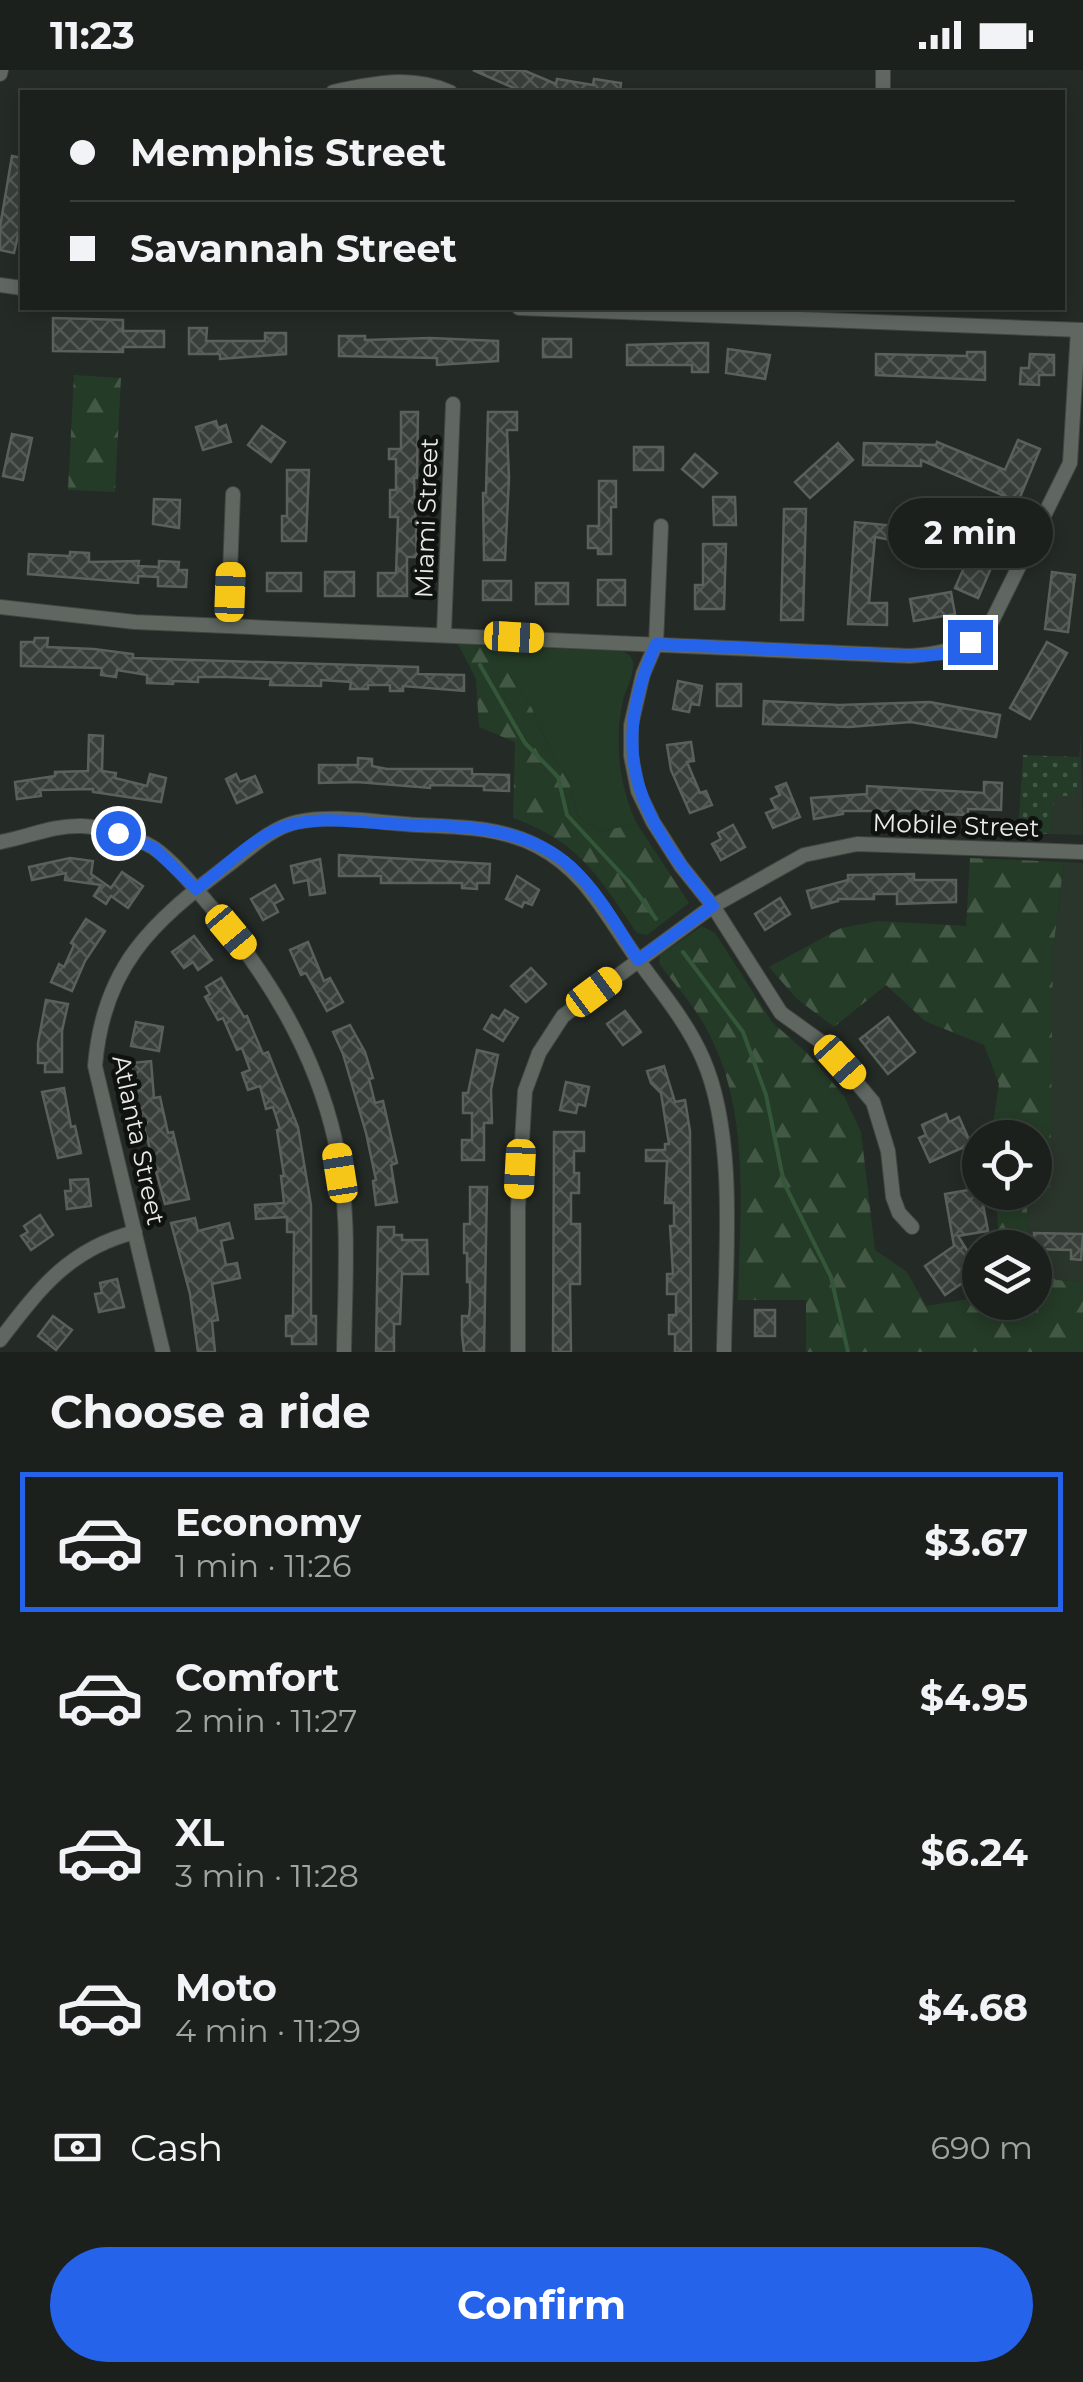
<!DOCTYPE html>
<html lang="en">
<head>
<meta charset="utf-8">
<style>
	:root { --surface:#1b201c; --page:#282d29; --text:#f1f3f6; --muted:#a0a3a3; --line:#393e3b; --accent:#2563eb }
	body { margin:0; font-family:Montserrat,sans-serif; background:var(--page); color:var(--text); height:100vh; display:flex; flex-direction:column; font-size:38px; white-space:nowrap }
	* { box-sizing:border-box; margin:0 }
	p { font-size:32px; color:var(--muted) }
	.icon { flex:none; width:55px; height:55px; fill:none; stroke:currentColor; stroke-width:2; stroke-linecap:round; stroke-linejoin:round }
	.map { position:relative; height:1282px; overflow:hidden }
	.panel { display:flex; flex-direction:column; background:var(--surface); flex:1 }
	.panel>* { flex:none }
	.guide { position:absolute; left:20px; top:20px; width:1045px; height:220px; border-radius:0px; box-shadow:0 5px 15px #0003,0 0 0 2px var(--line); display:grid; align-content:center; height:220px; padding:0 50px; background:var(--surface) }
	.fabs { position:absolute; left:962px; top:1050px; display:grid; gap:20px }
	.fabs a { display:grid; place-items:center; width:90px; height:90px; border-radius:50%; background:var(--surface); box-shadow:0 5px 15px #0003,0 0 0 2px var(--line); font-size:50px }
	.end { position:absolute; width:45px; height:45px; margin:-22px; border:12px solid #2563eb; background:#fff; box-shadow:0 0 0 5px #fff }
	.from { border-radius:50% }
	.bubble { position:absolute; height:70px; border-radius:35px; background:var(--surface); box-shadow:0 5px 15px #0003,0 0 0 2px var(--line); font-size:32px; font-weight:700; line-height:70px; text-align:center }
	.car { position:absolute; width:30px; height:60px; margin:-30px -15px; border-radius:12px; box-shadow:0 0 8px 2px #0007; background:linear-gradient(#f5c518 24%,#345 0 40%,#f5c518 0 76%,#345 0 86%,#f5c518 0) }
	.guide b { display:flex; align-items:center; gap:35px; height:95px; font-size:38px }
	.guide b+b { border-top:2px solid var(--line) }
	.guide i { width:25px; height:25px; background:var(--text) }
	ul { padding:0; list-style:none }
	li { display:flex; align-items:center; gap:30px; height:140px; margin:0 20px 15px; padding:0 30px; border:5px solid transparent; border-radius:0px }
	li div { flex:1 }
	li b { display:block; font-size:38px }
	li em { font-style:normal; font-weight:700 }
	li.active { border-color:var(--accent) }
	li>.icon { width:90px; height:90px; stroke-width:1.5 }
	h2 { padding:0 50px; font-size:45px; line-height:120px }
	.pay { display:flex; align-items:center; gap:25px; height:110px; padding:0 50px; font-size:38px }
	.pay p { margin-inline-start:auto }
	.button { display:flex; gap:20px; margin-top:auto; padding:20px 50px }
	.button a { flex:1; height:115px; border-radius:60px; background:var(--accent); color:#fff; font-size:40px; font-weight:700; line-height:115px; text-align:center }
	.status { display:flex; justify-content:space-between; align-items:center; height:70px; padding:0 50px; background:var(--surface); direction:ltr }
	.status svg { height:28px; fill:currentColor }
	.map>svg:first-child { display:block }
	.built { fill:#2a352b }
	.grass { fill:url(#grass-dots) }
	.forest { fill:url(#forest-firs) }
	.park { fill:#243b27 }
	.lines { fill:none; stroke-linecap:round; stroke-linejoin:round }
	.stream { stroke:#345739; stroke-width:4 }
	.building { fill:url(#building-cross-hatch); stroke:#5a605a; stroke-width:2.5 }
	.minor-casing { stroke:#424642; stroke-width:16 }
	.minor { stroke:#606761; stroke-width:14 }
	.route { stroke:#2563eb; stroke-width:12 }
	.labels { text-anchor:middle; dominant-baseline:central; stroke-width:9; stroke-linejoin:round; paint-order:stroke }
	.street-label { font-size:25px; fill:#e8ece8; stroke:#0f120f }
</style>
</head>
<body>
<div class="status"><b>11:23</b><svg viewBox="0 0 49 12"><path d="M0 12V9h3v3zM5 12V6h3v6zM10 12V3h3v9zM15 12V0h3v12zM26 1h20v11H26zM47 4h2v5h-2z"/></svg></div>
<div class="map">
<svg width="1083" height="1282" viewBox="0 0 1083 1282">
	<defs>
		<pattern id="grass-dots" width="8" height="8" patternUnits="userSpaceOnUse" patternTransform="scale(2.5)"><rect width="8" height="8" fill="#243b27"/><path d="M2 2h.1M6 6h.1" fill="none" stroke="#445846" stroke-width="1.8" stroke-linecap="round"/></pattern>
		<pattern id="forest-firs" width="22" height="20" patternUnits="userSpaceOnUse" patternTransform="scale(2.5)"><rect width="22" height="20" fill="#243b27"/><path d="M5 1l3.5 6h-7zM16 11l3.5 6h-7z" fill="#445846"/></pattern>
		<pattern id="building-cross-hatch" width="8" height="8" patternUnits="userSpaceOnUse" patternTransform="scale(2.5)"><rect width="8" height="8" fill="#383e39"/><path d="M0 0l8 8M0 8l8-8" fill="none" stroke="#555a56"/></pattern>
	</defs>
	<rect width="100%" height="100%" fill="#242a25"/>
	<g class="built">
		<path d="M1081,662L1083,765L1051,764L1053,725H1076Z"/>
		<path d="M1064,792L1083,793V1212L1056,1210L1035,1191V1178H1027V1124L1049,1125L1053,881Z"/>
	</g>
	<path class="grass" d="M1023,685L1080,687L1076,726H1054L1051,764L1018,763Z"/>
	<g class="forest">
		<path d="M74,305L121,308L115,422L68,420Z"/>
		<path d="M458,574L490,576L532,638L553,687L568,707L578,746L600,761L637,754L689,833L647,865L637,863C598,806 581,773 513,748L515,672L479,657L476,609Z"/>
		<path d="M970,788L1064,792L1053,881L1050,1125H1027V1177H1000L995,1123L1035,1122V1068L991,1067L999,1014L984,975L925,951L886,915L834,957L797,929L769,897L841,858L878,851L966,856Z"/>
		<path d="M702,856L715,863L772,952L807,983L844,1026L861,1062L875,1180L907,1202L926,1236L975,1228L980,1219V1232H1035V1191L1056,1210L1083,1212V1282H806V1230H738C740,1133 753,1028 697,943C685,925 671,910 659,893L660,885Z"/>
	</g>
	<path class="park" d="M490,576L622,581C629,585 631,584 633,592C635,603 626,619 623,630C614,671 619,716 637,754L600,761L578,746L568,707L553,687L532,638Z"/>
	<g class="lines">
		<g class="stream">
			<path d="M480,595L525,673L558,707L567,745L629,812L656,849"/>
			<path d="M683,882L743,962L766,1025L784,1113L831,1207L848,1282"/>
		</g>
	</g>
	<g class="building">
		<path d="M473,0H523L556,14L557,9L593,15L594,9L621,13L620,22H523Z"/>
		<path d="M12,86L22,88V148L14,183L0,180V157Z"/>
		<path d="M53,248L123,250V261H164V277H123V282L53,281Z"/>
		<path d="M189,258H207L206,271H265V263H286V284L220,289V284H189Z"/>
		<path d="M339,266H365V270L430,268L498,271V291L437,295V288L339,286Z"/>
		<rect x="543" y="269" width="28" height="18"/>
		<path d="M692,273H708V302H692V295H627V275Z"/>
		<path d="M728,279L770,285L765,309L726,303Z"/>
		<path d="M967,282H985V310L876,305V284L967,286Z"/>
		<path d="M1030,284L1054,285V305H1039V315L1020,314L1021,298H1029Z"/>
		<path d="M401,342H418L417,408H414L417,487H407V526H378V503H396L398,447H390V420H396V389H389V379H401Z"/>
		<path d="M488,342H517V360H507L509,408L505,490H484L483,423H486Z"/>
		<path d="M216,351L218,358L226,355L231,372L203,380L196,357Z"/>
		<path d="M262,356L285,372L271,392L248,375Z"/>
		<path d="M12,364L32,368L23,410L3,406Z"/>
		<path d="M1018,370L1040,379L1018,432L921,390V396L863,395L864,373L936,375L937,372L1005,400Z"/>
		<path d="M838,373L853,390L810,428L795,412Z"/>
		<rect x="634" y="377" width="29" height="23"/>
		<path d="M695,384L717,403L703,417L682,399Z"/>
		<path d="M287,400H309L306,471H282V446H287Z"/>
		<path d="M599,411H616V437H611V484H598V478H588V456H599Z"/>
		<path d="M713,427H735L736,455H714Z"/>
		<path d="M154,429L180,430L179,458L153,454Z"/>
		<path d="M784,439H806L803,550H781Z"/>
		<path d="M896,446L953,456L948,480L875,467L869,533H887V555L848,554L855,452L895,456Z"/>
		<path d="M978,466L1001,475L978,528L955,518Z"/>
		<path d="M703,474H726L724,539H695V515H703Z"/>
		<path d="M70,482L89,483V492L139,491L138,496L159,497V491L179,492L178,500H187L186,517L158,516V507L138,506V513L28,504L29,484L70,486Z"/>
		<rect x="325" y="502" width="29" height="24"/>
		<path d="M1052,502L1075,505L1068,562L1045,559Z"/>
		<rect x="267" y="503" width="34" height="18"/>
		<rect x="598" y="510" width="27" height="25"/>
		<rect x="483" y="511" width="28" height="19"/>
		<rect x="536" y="513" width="32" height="21"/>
		<path d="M951,522L955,544L914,551L910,529Z"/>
		<path d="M35,568H48L47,577L94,579L133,584V588L418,597V604L464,605V621L403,616V621H390V615H368V619H350L351,612L321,610V616L270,615L271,609L226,607H198V612L173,611V614L147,613V605L117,600L116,607L101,605L102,598L21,596V572H34Z"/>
		<path d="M1047,572L1067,583L1030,649L1010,638Z"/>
		<path d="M678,611L702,616L699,635L691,634L689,642L673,639Z"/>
		<rect x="717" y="614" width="24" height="22"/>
		<path d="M764,631L839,635L930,632L1000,645L996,667L911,652L849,657L763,654Z"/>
		<path d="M89,665L103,666L102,701L116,703L115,708L147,716L150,704L166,708L161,732L93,722V719L40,720L41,726L17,729L15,712L55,706V702L88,701Z"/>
		<path d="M691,672L694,691L687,692L700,723L706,721L712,735L690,743L671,700L667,675Z"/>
		<path d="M358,688L372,689V696L387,699H472V704L509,705V721L484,720V716L430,715V718L357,712L319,713V695H358Z"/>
		<path d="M236,704L240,712L255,706L262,722L237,733L226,709Z"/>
		<path d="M984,712L1002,713L1001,740L968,739V745L941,744V741H843V744L814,749L811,728L867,724V716L984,723Z"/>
		<path d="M786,713L800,747L773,758L766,743L776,739L771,729L780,725L776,717Z"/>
		<path d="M733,755L745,777L721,790L712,774L721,769L718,763Z"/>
		<path d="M339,785L490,794L489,813H477V819L462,818V813H381V806H339Z"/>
		<path d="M70,788L93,791L91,804L111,818L122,802L143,816L128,838L111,826L106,834L94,826L101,815L65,810L66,803L32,810L29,797Z"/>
		<path d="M320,789L325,823L310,825L308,810L294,813L291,796Z"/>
		<path d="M914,804V810H956V832L897,834V824H874V829H838V831L812,838L807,821L848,810V805Z"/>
		<path d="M517,806L539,820L532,835L524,832L522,837L506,829Z"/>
		<path d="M275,815L283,829L274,834L278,842L263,850L251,829Z"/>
		<path d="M780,828L790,844L765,860L755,844Z"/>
		<path d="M86,849L105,861L85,891L72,921L51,912L59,894L64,897L74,875L71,873Z"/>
		<path d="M194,866L212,890L198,900L193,892L184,898L172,882Z"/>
		<path d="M308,872L324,911L330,908L343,932L327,941L306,903L301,905L290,880Z"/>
		<path d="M531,898L546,914L526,932L511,916Z"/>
		<path d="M221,908L244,947L247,946L263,984L268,982L298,1057L311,1135V1246H316V1274H292V1266H286V1246H293L294,1162H287V1147L256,1149L255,1135L284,1133L281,1106H284L277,1060L280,1059L273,1037L266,1039L260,1016L248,1020L242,1003L250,1000L242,978L237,980L223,948L218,950L205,927L210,924L206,917Z"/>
		<path d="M46,930L68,934L62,961V1002H45V993H38V973Z"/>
		<path d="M505,940L518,948L503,971L484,959L492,945L499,949Z"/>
		<path d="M625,941L641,962L623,975L607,954Z"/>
		<path d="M888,947L915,982L888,1004L860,969Z"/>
		<path d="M136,952L163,957L159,981L131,976Z"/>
		<path d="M350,955L365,982L373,1008L369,1009L375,1033L383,1031L397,1093L391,1095L397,1132L376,1135L373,1111L376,1110L366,1063L343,984L333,962Z"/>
		<path d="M477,980L498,985L491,1020L492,1053H484V1090H462V1070H472V1043H463V1023H468Z"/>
		<path d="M151,991L154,1028L160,1027L168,1063L173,1062L189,1129L165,1134L133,1017L131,993Z"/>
		<path d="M664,996L675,1032L685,1030L690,1061L691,1282H675V1264H669V1245H676V1224H667V1204H673L670,1156H674V1133H665L667,1091H646V1080H665V1074H669L661,1023L651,1013L647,1001Z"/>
		<path d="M566,1012L589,1017L585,1036L578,1034L576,1043L560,1040Z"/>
		<path d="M64,1018L71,1057L75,1056L81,1083L58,1088L42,1022Z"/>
		<path d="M946,1044L949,1052L959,1047L971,1074L930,1092L919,1068L926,1065L922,1055Z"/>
		<path d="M554,1062H584V1081H574V1103H579V1123H571V1154H580V1214H570L571,1282H553Z"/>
		<path d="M88,1109L91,1136L67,1139L65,1121H71L70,1110Z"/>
		<path d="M470,1117H487L484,1282H464L462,1265V1246H469L470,1237V1212H467V1183H464V1154H470Z"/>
		<path d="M980,1118L988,1161L958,1166L980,1201L945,1225L925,1196L954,1176L945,1124Z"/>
		<path d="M40,1145L53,1165L31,1180L21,1166L28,1162L24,1156Z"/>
		<path d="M195,1148L198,1161L229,1153L233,1168L221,1171L226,1195L237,1193L240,1208L212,1214L218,1250L212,1251L215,1282H198L190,1224L171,1153Z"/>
		<path d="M378,1157H394V1165H402V1170H427L428,1204H402L400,1254H394V1282H376Z"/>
		<path d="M1034,1163L1083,1164L1081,1190L1071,1189V1180L1035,1179Z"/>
		<path d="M117,1209L124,1237L99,1242L95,1224L102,1223L100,1213Z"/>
		<rect x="755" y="1240" width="20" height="26"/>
		<path d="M53,1246L72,1260L56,1280L38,1266Z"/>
	</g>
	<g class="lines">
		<defs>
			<g id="minor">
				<path d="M0,4L1,0"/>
				<path d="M333,22C374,13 411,5 450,22"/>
				<path d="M883,22V0"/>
				<path d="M0,215L22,218"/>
				<path d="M519,238L1083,260"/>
				<path d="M661,456L656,574L643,604L631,655V686L638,721L653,752L681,796L713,836L781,943L824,974L873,1032L888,1081L893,1127L899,1143L912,1157"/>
				<path d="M0,537L135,552L910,586C949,583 963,579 992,551L1070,393L1078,260"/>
				<path d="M228,555L233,424"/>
				<path d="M444,563L453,334"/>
				<path d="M0,772C28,767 53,755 82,756C104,757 134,766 154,778C175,793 195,818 212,838C269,907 315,982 335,1070C351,1139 345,1212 344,1282"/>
				<path d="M0,1270C40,1218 69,1179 135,1162"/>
				<path d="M163,1282L95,996C103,897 151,853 227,796C249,780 270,758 297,752C335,744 380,753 419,755C459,757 501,757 537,776C588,802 608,850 641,894C663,924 688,954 703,989C738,1069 725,1194 724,1282"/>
				<path d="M518,1282V1138L525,1021L539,983L563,946L713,836L804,785L857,774L1083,782"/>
			</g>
		</defs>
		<use href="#minor" class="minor-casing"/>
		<use href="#minor" class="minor"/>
	</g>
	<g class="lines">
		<path class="route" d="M118,763L154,778L196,819C221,801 247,773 276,760C310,744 352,752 389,754C450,757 522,752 571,797C599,823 618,858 638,890L713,836C640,747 606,687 656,574L910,586L946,584L970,572"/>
	</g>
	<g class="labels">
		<g class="street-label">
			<text transform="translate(426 448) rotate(-88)">Miami Street</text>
			<text transform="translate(956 755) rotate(2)">Mobile Street</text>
			<text transform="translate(139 1070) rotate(78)">Atlanta Street</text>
		</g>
	</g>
</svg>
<div class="fabs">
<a><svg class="icon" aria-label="locate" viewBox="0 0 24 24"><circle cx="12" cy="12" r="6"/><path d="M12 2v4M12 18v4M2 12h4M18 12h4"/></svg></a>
<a><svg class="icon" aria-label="layers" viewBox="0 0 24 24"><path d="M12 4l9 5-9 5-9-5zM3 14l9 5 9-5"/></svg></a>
</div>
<i class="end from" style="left:118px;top:763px"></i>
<i class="end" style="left:970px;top:572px"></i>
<div class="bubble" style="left:888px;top:428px;width:165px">2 min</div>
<i class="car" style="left:230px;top:522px;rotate:2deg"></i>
<i class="car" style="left:514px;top:567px;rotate:93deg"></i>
<i class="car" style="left:231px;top:862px;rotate:140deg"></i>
<i class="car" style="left:594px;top:922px;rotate:53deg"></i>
<i class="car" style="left:840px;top:992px;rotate:138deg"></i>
<i class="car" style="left:520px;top:1099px;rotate:183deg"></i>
<i class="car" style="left:340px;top:1103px;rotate:351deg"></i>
<div class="guide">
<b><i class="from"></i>Memphis Street</b>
<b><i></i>Savannah Street</b>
</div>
</div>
<section class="panel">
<h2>Choose a ride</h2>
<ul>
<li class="active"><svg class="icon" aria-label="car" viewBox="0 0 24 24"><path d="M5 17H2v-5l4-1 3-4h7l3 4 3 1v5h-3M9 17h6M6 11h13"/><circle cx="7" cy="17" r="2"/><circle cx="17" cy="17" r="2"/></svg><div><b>Economy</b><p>1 min · 11:26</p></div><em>$3.67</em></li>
<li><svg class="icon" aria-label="car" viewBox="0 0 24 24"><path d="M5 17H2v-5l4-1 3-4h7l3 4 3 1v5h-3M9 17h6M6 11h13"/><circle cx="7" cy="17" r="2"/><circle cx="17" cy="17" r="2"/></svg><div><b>Comfort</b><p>2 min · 11:27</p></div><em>$4.95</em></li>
<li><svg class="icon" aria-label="car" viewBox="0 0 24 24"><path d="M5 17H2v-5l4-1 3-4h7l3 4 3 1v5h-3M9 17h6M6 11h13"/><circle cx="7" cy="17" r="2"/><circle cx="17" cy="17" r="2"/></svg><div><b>XL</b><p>3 min · 11:28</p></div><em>$6.24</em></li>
<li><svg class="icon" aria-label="car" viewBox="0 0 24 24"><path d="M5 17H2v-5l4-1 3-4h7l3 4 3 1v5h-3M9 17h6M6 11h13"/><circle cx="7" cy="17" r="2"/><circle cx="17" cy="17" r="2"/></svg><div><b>Moto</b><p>4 min · 11:29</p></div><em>$4.68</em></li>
</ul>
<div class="pay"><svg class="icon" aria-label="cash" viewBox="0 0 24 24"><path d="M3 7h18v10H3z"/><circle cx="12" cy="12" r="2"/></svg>Cash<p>690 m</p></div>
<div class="button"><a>Confirm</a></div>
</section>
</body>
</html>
